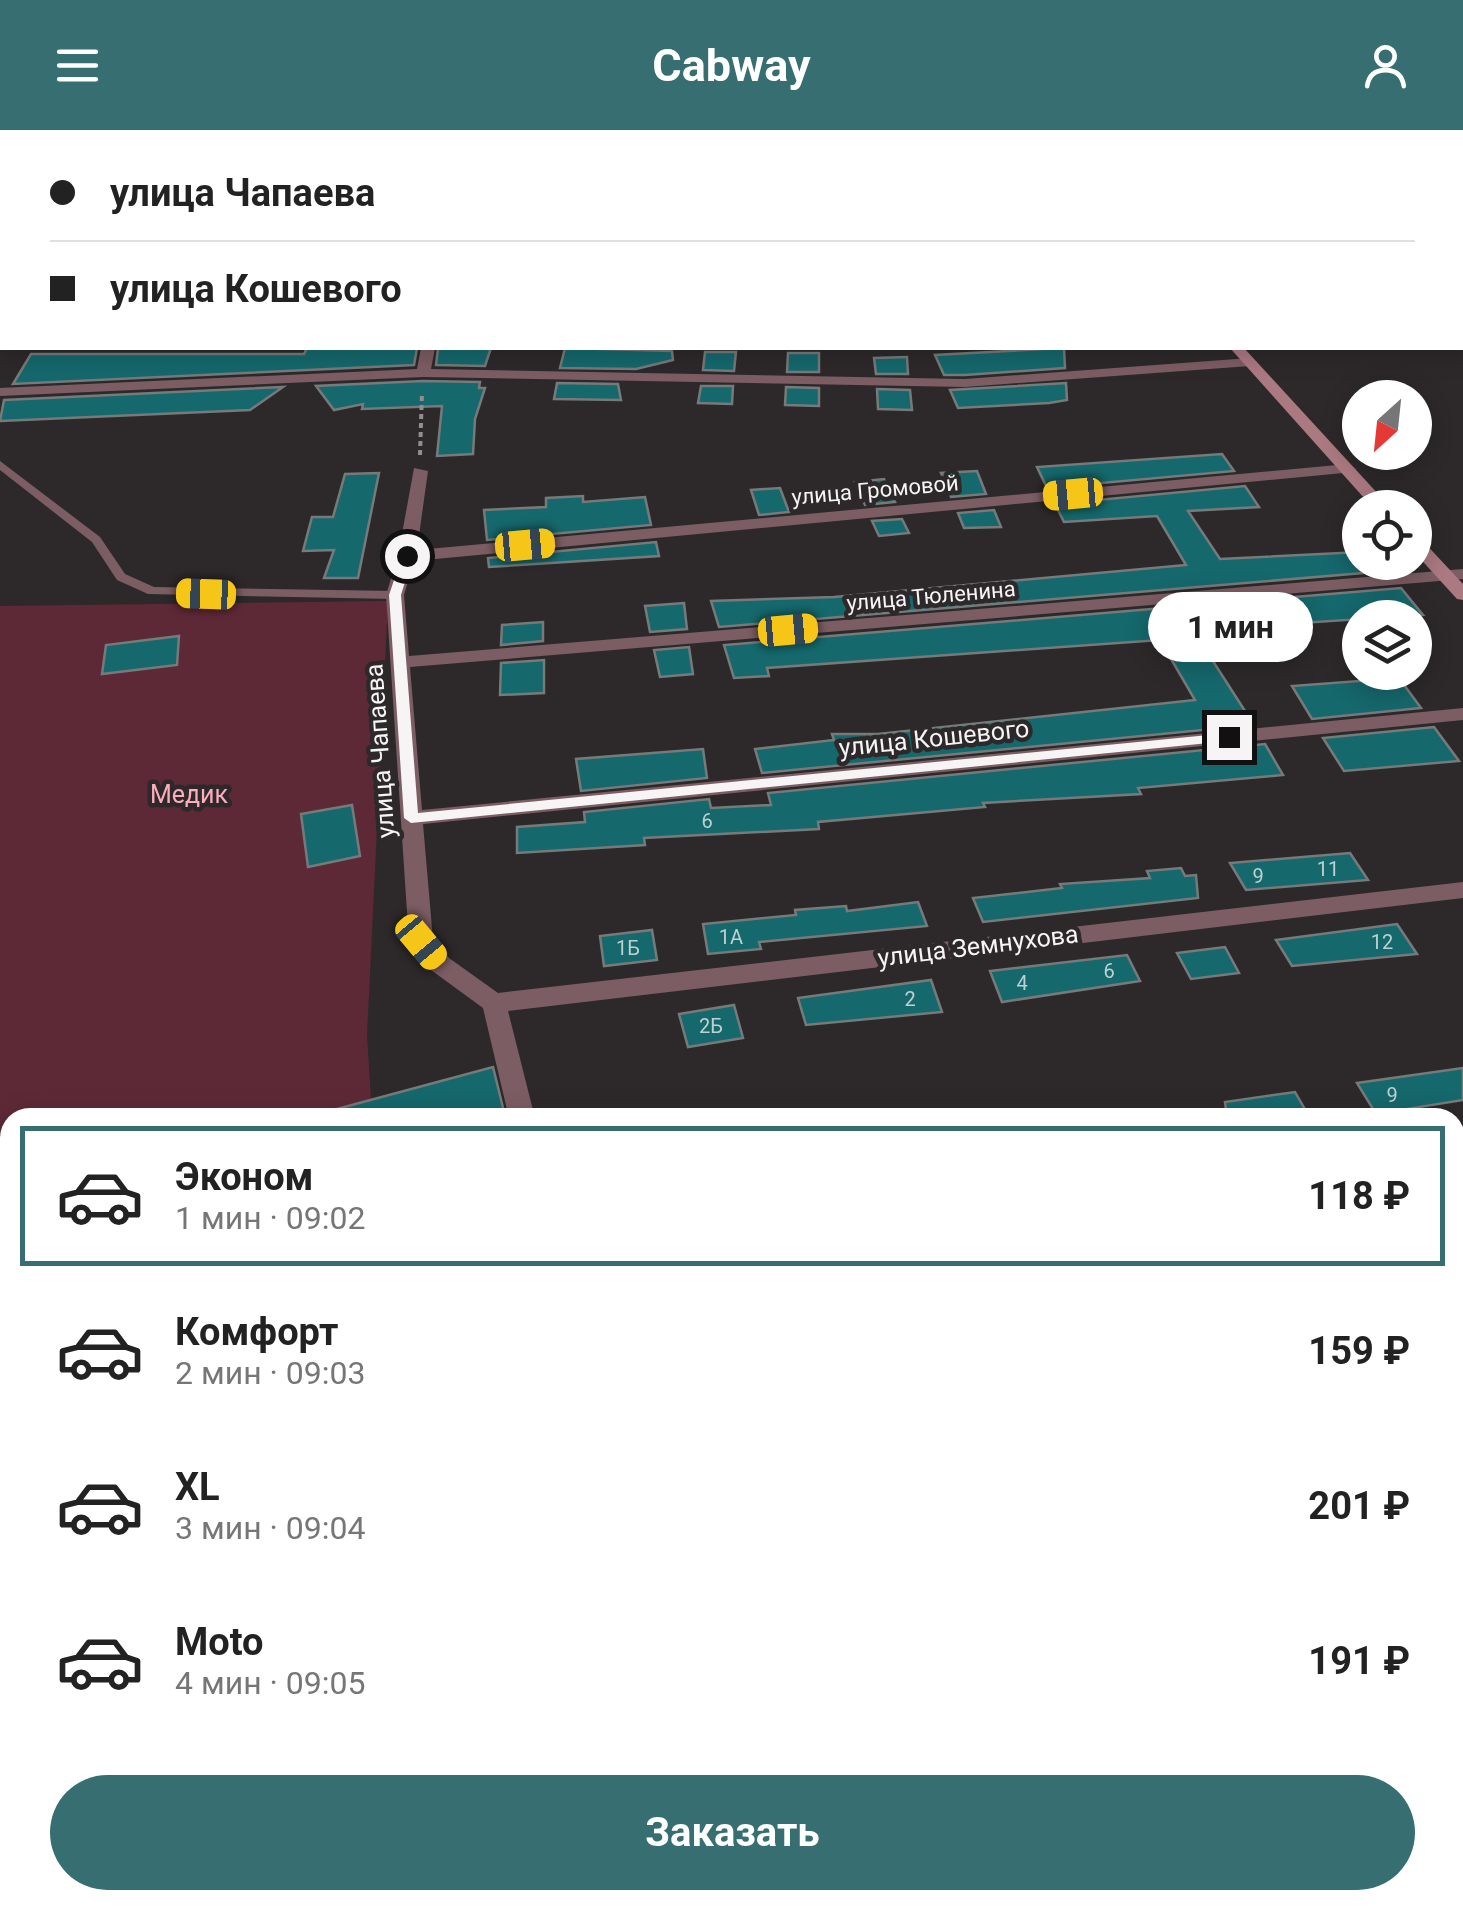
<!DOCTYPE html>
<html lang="ru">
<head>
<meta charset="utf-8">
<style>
	:root { --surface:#fff; --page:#f2f2f2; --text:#222; --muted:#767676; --line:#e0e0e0; --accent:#376e71 }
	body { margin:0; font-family:Roboto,sans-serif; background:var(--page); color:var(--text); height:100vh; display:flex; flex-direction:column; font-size:38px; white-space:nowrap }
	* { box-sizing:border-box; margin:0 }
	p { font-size:32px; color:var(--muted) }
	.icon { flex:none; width:55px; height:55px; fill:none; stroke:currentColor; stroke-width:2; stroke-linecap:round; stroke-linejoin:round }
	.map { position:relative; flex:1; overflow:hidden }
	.sheet { position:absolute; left:0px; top:978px; width:1465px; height:802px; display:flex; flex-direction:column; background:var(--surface); border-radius:30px 30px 0 0; box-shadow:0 5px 25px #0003 }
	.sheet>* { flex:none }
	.top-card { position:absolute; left:0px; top:0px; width:1465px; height:220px; box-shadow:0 5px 25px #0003; display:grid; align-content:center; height:220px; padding:0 50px; background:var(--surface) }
	.needle { width:65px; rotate:207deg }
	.buttons { position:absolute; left:1342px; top:250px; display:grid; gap:20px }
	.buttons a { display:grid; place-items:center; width:90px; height:90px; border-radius:50%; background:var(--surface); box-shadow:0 5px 25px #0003; font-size:50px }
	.end { position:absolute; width:45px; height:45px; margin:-22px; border:12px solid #f6f4f4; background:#111; box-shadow:0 0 0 5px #111 }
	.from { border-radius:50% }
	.bubble { position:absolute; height:70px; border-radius:35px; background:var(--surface); box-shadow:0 5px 25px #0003; font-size:32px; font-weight:700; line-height:70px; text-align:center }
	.car { position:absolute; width:30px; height:60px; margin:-30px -15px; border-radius:12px; box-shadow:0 0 8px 2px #0007; background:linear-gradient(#f5c518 24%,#345 0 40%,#f5c518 0 76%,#345 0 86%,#f5c518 0) }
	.top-card b { display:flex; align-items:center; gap:35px; height:95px; font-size:38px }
	.top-card b+b { border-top:2px solid var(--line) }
	.top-card i { width:25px; height:25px; background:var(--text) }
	ul { padding:18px 0 0; list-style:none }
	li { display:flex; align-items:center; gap:30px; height:140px; margin:0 20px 15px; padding:0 30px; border:5px solid transparent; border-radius:0px }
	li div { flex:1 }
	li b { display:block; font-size:38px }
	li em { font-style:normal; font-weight:700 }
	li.active { border-color:var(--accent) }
	li>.icon { width:90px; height:90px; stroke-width:1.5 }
	.button { display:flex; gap:20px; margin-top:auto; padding:20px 50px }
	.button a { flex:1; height:115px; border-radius:60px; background:var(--accent); color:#fff; font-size:40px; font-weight:700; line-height:115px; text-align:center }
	header { display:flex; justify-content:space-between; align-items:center; height:130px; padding:0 50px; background:var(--accent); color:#fff; font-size:45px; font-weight:700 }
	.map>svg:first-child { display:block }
	.green { fill:#5e2936 }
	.building { fill:#15686c; stroke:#767a7a; stroke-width:2.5 }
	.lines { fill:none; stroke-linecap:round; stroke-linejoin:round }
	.path { stroke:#918e8e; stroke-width:4; stroke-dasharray:5 4; stroke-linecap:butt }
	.service { fill:#7c5d63; fill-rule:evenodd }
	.minor { fill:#7c5d63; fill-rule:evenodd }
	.tertiary { fill:#7c5d63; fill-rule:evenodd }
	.secondary { fill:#ab7982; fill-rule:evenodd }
	.route { fill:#f6f4f4 }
	.labels { text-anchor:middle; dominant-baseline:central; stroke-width:9; stroke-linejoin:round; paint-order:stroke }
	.number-label { font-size:20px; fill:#bed1d2 }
	.far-street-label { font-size:22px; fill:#f6f4f4; stroke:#2d292a }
	.street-label { font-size:25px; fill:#f6f4f4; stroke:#2d292a }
	.park-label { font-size:25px; fill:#feacbb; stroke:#2d292a }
</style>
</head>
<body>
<header><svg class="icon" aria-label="menu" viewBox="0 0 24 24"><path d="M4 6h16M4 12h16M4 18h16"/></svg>Cabway<svg class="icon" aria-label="person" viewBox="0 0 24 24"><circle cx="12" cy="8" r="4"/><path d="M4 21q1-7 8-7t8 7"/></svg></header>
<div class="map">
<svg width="1463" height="1778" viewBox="0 0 1463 1778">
	<rect width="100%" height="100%" fill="#2d292a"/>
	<path class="green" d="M388,471L367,905L372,987L10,988V1770H1455V1032L1463,1031V1778H0V476Z"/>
	<g class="building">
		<path d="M307,218H417L414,235L13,254L31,224H304Z"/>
		<path d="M438,218H491L485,236L436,235Z"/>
		<path d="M565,218L672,221L673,230L636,239L560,238Z"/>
		<path d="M1064,218L1065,238L965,245H944L935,225Z"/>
		<path d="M705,222H736L734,241L703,240Z"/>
		<path d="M788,223H819V242H787Z"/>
		<path d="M907,227L908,244H876L874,228Z"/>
		<path d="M423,251L480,252L479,258H485L475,289L473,324L437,326L442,276L362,279L363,274L334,280L316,256Z"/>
		<path d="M557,253L618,254L621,270L554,269Z"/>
		<path d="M1066,253L1067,270L1049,273L958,278L950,260Z"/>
		<path d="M701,256H733L732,274L698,273Z"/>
		<path d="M283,257L250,280L0,291L4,270Z"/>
		<path d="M786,257L819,258V276L785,275Z"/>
		<path d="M877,259L910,260L912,280L878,279Z"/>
		<path d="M1222,324L1234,341L1047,358L1037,337Z"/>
		<path d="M977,341L986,364L951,367L941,343Z"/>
		<path d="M379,343L358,448H324L334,420L303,421L312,387H333L345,344Z"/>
		<path d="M884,349L895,372L865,375L855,352Z"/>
		<path d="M1245,356L1259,377L1188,381L1220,429L1360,422V432H1382L1388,441L719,497L711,471L834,467L1186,435L1157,386L1064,392L1055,374Z"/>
		<path d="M780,358L789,382L759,385L751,360Z"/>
		<path d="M583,366V372L645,367L651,395L487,410L484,380L546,377V368Z"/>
		<path d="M994,380L1001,397L964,398L958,383Z"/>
		<path d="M902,389L909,403L879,406L872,391Z"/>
		<path d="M656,412L659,426L489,437L488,428Z"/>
		<path d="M1401,458L1423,485L1193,500L1254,595L762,643L755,619L834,610L832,604H878L1195,570L1160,510L767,538L769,546L734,548L724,515Z"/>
		<path d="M684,473L687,499L650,502L645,476Z"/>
		<path d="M543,492V511L501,515L502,495Z"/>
		<path d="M179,506L177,535L102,544L106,515Z"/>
		<path d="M689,517L693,544L660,547L654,520Z"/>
		<path d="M544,530V563L500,565L501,533Z"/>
		<path d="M1399,548L1421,578L1312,589L1292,556Z"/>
		<path d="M1434,597L1459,631L1344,641L1323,608Z"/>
		<path d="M1265,614L1283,645L1138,658L1141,664L983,673L985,677L818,692L819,699L644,708L645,715L517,723V697L585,692L584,682L709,669L711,678L771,675L768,663Z"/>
		<path d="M703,619L707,648L581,661L576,629Z"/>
		<path d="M352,675L360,726L308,737L301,684Z"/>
		<path d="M1350,723L1368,750L1246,760L1230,733Z"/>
		<path d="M1181,738L1185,746L1196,745L1198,768L983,792L973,768L1062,758L1060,754L1150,748L1147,741Z"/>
		<path d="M918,772L927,796L759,812L761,819L708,824L703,794L796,785L795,780L846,776L847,781Z"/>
		<path d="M1397,794L1417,824L1292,836L1276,810Z"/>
		<path d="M652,800L657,830L604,836L600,806Z"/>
		<path d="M1225,817L1239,843L1191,849L1177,823Z"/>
		<path d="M1127,825L1140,851L1002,872L990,841Z"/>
		<path d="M931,850L942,882L806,895L798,868Z"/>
		<path d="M734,875L743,908L688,917L679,884Z"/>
		<path d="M493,937L504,982L483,988H338L337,979Z"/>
		<path d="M1463,938V970L1376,984L1357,953Z"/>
		<path d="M1295,962L1310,988H1227L1225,972Z"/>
	</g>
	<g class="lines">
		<path class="path" d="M420,325L422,262"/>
		<g class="service">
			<path d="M0,331L100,407L125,444L154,457L395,461L401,465L395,469L148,464L117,450L92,412L0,340Z"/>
			<path d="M10,1672V1698L0,1702V1676Z"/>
			<rect x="369" y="1770" width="28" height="8"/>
		</g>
		<g class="minor">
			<path d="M487,0H497L498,2H488Z"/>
			<path d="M1265,0H1277L1278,2H1267Z"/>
			<path d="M1398,0H1411L1412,2H1400Z"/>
			<rect x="1462" y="35" width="1" height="6"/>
			<rect x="0" y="50" width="2" height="6"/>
			<rect x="0" y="96" width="2" height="8"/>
			<rect x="1462" y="132" width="1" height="9"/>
			<path d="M421,218H435L431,239L965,249L1250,228L1257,232L1250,236L965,257L423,247L0,266V258L417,239Z"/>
			<path d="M1348,334L1356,339L1354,342L414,431L404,465L409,526L1463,439V449L410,537L422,680L1463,578V590L423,694L433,810L449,828L498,863L1463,752V768L508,881L535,988H509L483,878L431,840L409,812L386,465L398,426L414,338L428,341L417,420Z"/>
			<path d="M1463,1004V1026L1455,1027V1005Z"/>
		</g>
		<rect class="tertiary" x="1462" y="175" width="1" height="8"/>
		<g class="secondary">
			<path d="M1009,0H1020L1021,2H1010Z"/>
			<path d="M1230,218H1244L1391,378H1373Z"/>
			<path d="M1415,408L1421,409L1463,454V470L1457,469L1415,423Z"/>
		</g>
	</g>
	<path class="route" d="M403,423L413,426L401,465L418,683L1229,603L1236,607L1229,611L411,693L404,688L389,465Z"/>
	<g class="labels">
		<g class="number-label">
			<text x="707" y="691">6</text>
			<text x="1328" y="739">11</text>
			<text x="1258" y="746">9</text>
			<text x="731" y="807">1А</text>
			<text x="1382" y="812">12</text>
			<text x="628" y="818">1Б</text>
			<text x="1109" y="841">6</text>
			<text x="1022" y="853">4</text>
			<text x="910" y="869">2</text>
			<text x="711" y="896">2Б</text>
			<text x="1392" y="965">9</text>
		</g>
		<g class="far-street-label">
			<text transform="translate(875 360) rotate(-5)">улица Громовой</text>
			<text transform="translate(931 466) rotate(-5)">улица Тюленина</text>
		</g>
		<g class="street-label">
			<text transform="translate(934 608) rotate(-6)">улица Кошевого</text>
			<text transform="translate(380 621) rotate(-94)">улица Чапаева</text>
			<text transform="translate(978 816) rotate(-7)">улица Земнухова</text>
		</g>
		<g class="park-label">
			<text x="189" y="664">Медик</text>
		</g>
	</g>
</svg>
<div class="buttons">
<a><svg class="needle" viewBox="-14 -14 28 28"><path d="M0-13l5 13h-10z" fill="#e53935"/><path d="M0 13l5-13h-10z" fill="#767676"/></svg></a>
<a><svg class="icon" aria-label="locate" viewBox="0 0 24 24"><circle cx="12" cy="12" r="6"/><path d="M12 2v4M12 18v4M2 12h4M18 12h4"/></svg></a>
<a><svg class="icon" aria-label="layers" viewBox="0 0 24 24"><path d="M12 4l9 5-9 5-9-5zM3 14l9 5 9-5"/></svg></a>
</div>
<i class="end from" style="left:407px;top:426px"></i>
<i class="end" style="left:1229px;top:607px"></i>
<div class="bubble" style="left:1148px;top:462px;width:165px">1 мин</div>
<i class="car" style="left:1073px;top:364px;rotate:265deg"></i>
<i class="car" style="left:525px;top:415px;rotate:85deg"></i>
<i class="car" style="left:206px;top:464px;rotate:272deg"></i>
<i class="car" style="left:788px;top:500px;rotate:85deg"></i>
<i class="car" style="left:421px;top:812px;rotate:140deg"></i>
<div class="top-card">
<b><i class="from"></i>улица Чапаева</b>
<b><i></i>улица Кошевого</b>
</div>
<section class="sheet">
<ul>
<li class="active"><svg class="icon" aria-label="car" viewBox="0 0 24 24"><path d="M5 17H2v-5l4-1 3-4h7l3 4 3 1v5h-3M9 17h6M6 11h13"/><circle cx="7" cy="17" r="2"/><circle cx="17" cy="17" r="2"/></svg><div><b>Эконом</b><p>1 мин · 09:02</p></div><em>118 ₽</em></li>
<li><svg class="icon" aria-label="car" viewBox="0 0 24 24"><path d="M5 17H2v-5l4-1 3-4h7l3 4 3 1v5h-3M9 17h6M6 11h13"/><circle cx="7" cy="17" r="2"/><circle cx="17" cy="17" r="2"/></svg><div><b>Комфорт</b><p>2 мин · 09:03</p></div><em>159 ₽</em></li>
<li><svg class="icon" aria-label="car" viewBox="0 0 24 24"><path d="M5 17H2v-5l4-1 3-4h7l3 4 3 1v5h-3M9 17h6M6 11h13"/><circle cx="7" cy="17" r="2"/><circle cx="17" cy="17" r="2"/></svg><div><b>XL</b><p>3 мин · 09:04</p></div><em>201 ₽</em></li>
<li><svg class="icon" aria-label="car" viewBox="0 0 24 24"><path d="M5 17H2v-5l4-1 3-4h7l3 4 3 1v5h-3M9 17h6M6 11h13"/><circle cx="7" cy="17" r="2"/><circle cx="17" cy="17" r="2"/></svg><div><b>Moto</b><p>4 мин · 09:05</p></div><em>191 ₽</em></li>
</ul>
<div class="button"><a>Заказать</a></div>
</section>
</div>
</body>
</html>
